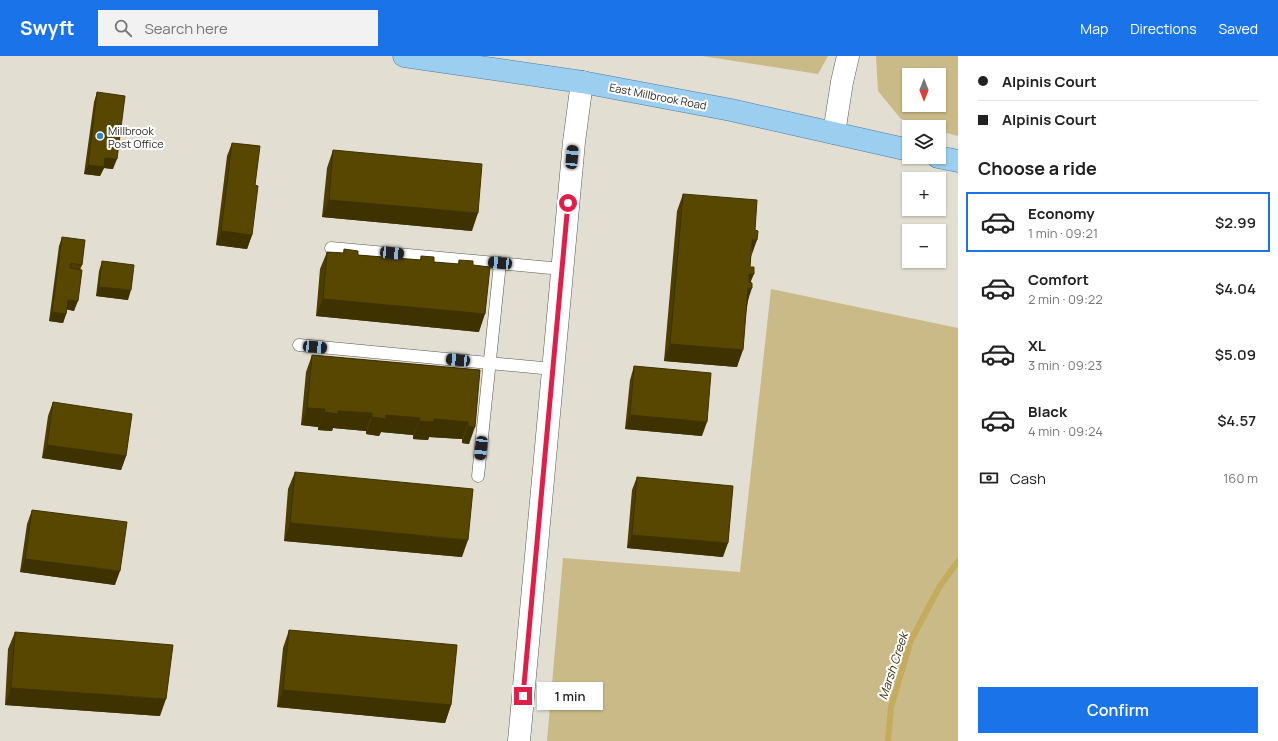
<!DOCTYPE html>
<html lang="en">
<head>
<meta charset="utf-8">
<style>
	:root { --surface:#fff; --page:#f2f2f2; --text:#222; --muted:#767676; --line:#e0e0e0; --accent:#1a73e8 }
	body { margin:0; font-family:Manrope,sans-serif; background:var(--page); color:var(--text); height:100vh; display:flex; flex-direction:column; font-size:15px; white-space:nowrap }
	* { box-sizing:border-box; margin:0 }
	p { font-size:13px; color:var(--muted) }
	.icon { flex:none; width:22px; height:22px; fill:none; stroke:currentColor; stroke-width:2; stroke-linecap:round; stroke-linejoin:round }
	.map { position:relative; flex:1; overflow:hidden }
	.drawer { display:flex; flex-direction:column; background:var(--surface); width:320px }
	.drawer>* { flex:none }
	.guide { display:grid; align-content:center; height:88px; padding:0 20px; background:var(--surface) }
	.needle { width:26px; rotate:180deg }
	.tools { position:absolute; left:902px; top:12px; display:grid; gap:8px }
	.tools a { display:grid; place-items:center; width:44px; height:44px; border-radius:0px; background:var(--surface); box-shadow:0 1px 3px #0004; font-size:20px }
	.end { position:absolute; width:18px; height:18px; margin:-9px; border:5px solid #e11d48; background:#fff; box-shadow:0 0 0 2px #fff }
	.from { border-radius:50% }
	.bubble { position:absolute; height:28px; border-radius:0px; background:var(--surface); box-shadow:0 1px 3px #0004; font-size:13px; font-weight:600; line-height:28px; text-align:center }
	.car { position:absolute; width:12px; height:24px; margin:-12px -6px; border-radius:5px; box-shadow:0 0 3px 1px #0007; background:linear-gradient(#222 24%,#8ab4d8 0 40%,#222 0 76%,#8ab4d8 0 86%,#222 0) }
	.guide b { display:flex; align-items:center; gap:14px; height:38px; font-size:15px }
	.guide b+b { border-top:1px solid var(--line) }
	.guide i { width:10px; height:10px; background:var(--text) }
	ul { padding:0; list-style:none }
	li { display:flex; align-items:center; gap:12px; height:60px; margin:0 8px 6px; padding:0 12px; border:2px solid transparent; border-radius:0px }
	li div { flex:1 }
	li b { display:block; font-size:15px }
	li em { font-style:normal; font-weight:600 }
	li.selected { border-color:var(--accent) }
	li>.icon { width:36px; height:36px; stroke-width:1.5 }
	h2 { padding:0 20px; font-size:18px; line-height:48px }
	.pay { display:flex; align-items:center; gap:10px; height:44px; padding:0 20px; font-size:15px }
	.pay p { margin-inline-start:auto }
	.cta { display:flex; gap:8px; margin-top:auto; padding:8px 20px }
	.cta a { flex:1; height:46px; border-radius:0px; background:var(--accent); color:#fff; font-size:16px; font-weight:600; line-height:46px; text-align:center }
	header { display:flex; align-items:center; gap:24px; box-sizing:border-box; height:56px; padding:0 20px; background:var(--accent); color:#fff }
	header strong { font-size:19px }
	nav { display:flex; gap:22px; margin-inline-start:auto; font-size:14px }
	.search { width:280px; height:36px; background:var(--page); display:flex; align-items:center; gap:10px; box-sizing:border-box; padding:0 14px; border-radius:0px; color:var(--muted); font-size:15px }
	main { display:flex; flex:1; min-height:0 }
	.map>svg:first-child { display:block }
	.green { fill:#c9ba87; fill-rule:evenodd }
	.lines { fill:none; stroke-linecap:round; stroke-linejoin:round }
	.stream { stroke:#c5ac5c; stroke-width:6 }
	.lane-casing { stroke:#5c594f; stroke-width:13 }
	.street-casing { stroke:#5c594f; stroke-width:23 }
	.primary-casing { stroke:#487ea1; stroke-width:23 }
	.lane { stroke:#fff; stroke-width:12 }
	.street { stroke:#fff; stroke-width:22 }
	.primary { stroke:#9bceef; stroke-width:22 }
	.wall { fill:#4c3d00 }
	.shaded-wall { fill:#3e3200 }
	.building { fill:#584700; stroke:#3e3200 }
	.route { stroke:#e11d48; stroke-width:5 }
	.poi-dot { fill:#3685b7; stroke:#fff; stroke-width:1.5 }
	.labels { text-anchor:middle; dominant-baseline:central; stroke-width:4; stroke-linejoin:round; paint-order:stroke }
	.street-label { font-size:11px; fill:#292723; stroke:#fff }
	.poi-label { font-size:11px; fill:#292723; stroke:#fff; text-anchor:start }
	.water-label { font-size:12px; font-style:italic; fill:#382e0a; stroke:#fff }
</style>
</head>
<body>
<header>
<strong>Swyft</strong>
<div class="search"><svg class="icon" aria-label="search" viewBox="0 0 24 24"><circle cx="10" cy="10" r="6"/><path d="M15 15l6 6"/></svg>Search here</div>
<nav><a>Map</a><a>Directions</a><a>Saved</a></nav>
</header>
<main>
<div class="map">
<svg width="958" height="685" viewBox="0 0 958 685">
	<rect width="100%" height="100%" fill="#e2ded2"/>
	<g class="green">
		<path d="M702,0H828L818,18Z"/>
		<path d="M876,0H958V80L939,75V71H928L901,63L878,35ZM909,19H939V49H909Z"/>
		<path d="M771,233L958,272V685H547L563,502L740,516Z"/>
	</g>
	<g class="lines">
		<path class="stream" d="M888,685L891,651L911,584L940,530L958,505"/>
		<defs>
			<g id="lane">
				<path d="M331,192L562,213"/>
				<path d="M299,289L553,313"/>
				<path d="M478,420L500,207"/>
			</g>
			<g id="street">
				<path d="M834,77L842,26L848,0"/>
				<path d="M519,685L574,86L582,26"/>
			</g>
			<g id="primary">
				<path d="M404,0L582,26L731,54L909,94"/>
				<path d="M938,101L958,105"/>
			</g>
		</defs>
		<use href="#lane" class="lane-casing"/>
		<use href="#street" class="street-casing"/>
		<use href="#primary" class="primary-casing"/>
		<use href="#lane" class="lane"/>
		<use href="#street" class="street"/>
		<use href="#primary" class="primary"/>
	</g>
	<g class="wall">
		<path d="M97,36L113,113L104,112L100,120L84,118L94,46Z"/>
		<path d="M232,87L255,129L252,179L247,193L216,189L227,100Z"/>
		<path d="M333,94L472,175L322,161L327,112Z"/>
		<path d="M683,138L751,201L750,211L751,227L737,311L664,305L677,155Z"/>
		<path d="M62,181L82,209L80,214L74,255L67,253L66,258L63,267L49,265L59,190Z"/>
		<path d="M344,193L358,199L382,201L383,197L396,202L420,204L421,200L434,206L458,208L459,204L473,209L479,276L316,260L320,213L327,196L343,197Z"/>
		<path d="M102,205L128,244L96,240L99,215Z"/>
		<path d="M312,299L480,314L469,388L462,387V383L429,381L428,384L413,383V379L381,376L379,380L366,378V375L333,372L332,375L318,374V371L301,369L306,316Z"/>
		<path d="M634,310L702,380L625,373L630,324Z"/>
		<path d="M53,346L126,400L121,414L42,402L48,360Z"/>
		<path d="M295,416L462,501L284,485L288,433Z"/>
		<path d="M637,421L723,501L627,492L632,434Z"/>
		<path d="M32,454L115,529L20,516L27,468Z"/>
		<path d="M289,574L451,649L445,667L277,651L283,592Z"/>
		<path d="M15,576L160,660L5,649L8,593Z"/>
	</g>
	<g class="shaded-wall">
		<path d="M105,102L117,103L113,113L104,112L100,120L84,118L88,109Z"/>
		<path d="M329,144L478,157L472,175L322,161Z"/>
		<path d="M221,175L252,179L247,193L216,189Z"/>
		<path d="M752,184H757L751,201Z"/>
		<path d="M749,218H754L748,232H752L746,250Z"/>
		<path d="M99,231L131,234L128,244L96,240Z"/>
		<path d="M323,243L485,258L479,276L316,260Z"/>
		<path d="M68,244L78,245L74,255L64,253Z"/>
		<path d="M52,256L66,258L63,267L49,265Z"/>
		<path d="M670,288L743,294L737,311L664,305Z"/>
		<path d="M307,352L325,353L318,371L301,369Z"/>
		<path d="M338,355L372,357L366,375L333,372L332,375L318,374L324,356Z"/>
		<path d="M386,359L420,362L413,379L381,376L379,380L366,378L372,361Z"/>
		<path d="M630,359L707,366L702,380L625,373Z"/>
		<path d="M434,363L468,366L462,383L429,381L428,384L413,383L419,365Z"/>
		<path d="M468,370L475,371L469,388L462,387Z"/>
		<path d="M47,389L126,400L121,414L42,402Z"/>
		<path d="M290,467L468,484L462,501L284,485Z"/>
		<path d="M632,479L728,487L723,501L627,492Z"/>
		<path d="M25,503L120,515L115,529L20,516Z"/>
		<path d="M11,632L166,643L160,660L5,649Z"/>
		<path d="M283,634L451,649L445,667L277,651Z"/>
	</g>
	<g class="building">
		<path d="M97,36L125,40L117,103L105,102L104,111L88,109Z"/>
		<path d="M232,87L260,90L255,129L258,130L252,179L221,175Z"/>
		<path d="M333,94L482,108L478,157L329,144Z"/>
		<path d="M683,138L757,144L755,174L758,175L757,184H752L750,211H754V218H749V226L752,227V232H748L743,294L670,288Z"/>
		<path d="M62,181L85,184L82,209L71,207L70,212L82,214L78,245L68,244L66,258L52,256Z"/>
		<path d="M344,193L358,195V199L383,201V197L397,199L396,202L421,204V200L434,201V206L459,208V204L473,205V209L490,211L485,258L323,243L327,196L344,197Z"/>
		<path d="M102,205L134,209L131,234L99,231Z"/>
		<path d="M312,299L480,314L475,371L468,370V366L434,363V366L419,365L420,362L386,359V363L372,361V357L338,355V358L324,356L325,353L307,352Z"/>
		<path d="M634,310L711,317L707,366L630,359Z"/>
		<path d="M53,346L132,358L126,400L47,389Z"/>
		<path d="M295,416L473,433L468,484L290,467Z"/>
		<path d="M637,421L733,430L728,487L632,479Z"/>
		<path d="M32,454L127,466L120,515L25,503Z"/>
		<path d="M289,574L457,589L451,649L283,634Z"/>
		<path d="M15,576L173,589L166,643L11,632Z"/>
	</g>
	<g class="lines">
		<path class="route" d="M523,640L568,147"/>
	</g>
	<circle class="poi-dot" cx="100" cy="80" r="4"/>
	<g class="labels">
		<g class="street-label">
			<text transform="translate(658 40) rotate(11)">East Millbrook Road</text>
		</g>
		<g class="poi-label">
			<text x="108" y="74">Millbrook<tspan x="108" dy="13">Post Office</tspan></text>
		</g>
		<g class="water-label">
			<text transform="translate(893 610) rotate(-72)">Marsh Creek</text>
		</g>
	</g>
</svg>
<div class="tools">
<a><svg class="needle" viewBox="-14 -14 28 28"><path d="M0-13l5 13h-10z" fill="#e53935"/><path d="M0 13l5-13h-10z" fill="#767676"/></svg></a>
<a><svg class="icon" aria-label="layers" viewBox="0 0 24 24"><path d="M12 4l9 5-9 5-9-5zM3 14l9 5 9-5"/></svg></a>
<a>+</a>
<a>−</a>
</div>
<i class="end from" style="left:568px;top:147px"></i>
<i class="end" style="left:523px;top:640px"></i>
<div class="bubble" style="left:537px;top:626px;width:66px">1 min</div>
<i class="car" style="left:572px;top:101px;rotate:5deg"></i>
<i class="car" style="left:392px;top:197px;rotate:95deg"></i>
<i class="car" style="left:500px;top:207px;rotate:275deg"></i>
<i class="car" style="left:315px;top:291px;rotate:95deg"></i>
<i class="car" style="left:458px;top:304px;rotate:275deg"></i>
<i class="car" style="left:481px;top:392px;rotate:186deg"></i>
</div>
<section class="drawer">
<div class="guide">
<b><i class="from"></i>Alpinis Court</b>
<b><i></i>Alpinis Court</b>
</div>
<h2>Choose a ride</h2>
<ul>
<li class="selected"><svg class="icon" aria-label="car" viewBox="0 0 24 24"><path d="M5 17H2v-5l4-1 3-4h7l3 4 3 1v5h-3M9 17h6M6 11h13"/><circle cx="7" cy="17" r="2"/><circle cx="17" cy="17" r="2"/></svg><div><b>Economy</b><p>1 min · 09:21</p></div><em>$2.99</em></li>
<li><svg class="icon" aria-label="car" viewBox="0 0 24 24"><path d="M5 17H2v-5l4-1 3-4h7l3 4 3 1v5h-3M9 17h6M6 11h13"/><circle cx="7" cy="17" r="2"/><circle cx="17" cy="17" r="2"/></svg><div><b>Comfort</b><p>2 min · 09:22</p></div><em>$4.04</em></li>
<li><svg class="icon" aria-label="car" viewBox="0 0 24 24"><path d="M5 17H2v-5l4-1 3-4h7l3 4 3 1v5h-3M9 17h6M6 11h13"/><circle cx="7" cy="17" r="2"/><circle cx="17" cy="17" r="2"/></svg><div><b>XL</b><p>3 min · 09:23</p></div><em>$5.09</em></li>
<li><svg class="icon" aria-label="car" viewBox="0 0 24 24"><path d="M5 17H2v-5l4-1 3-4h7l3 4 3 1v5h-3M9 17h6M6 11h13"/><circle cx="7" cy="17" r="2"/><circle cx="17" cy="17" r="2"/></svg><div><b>Black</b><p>4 min · 09:24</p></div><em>$4.57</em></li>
</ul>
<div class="pay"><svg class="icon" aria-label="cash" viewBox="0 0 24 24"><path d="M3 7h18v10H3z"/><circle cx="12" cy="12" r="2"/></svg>Cash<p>160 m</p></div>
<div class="cta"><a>Confirm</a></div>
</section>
</main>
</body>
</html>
